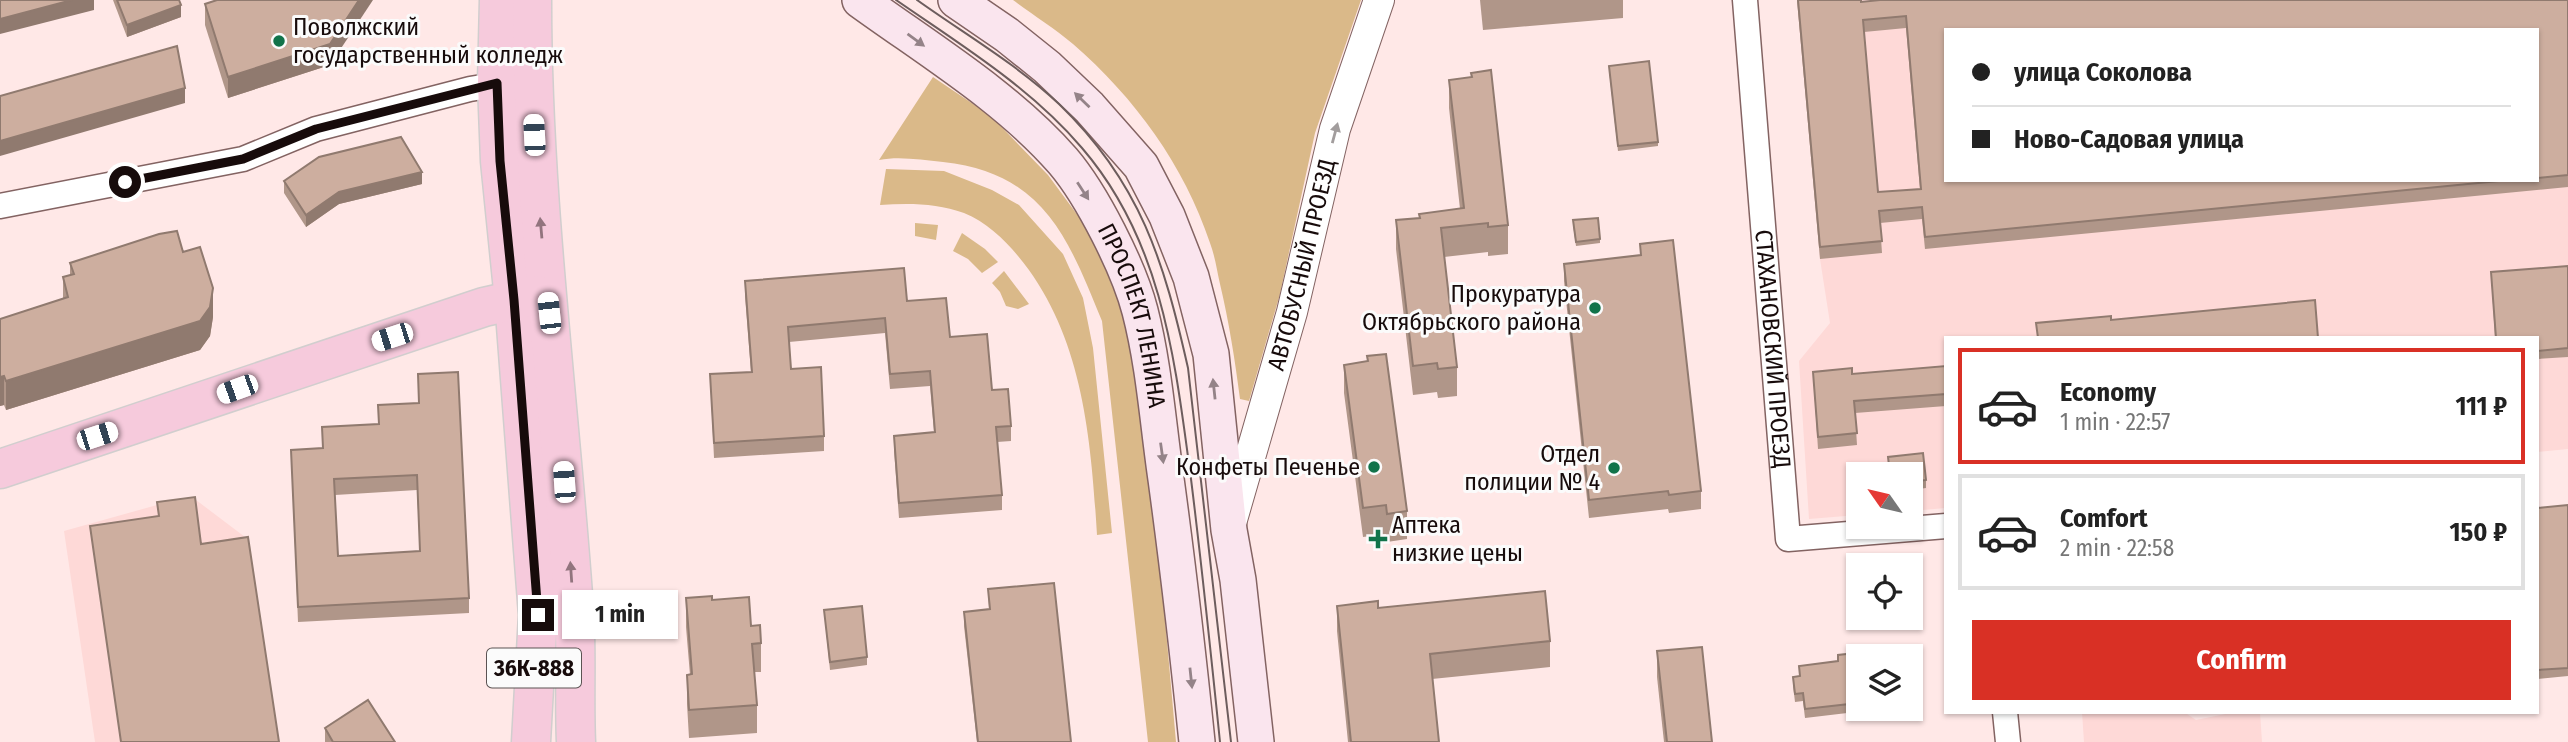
<!DOCTYPE html>
<html lang="en">
<head>
<meta charset="utf-8">
<style>
	:root { --surface:#fff; --page:#f6f6f6; --text:#222; --muted:#767676; --line:#e0e0e0; --accent:#d93025 }
	body { margin:0; font-family:"Fira Sans Condensed",sans-serif; background:var(--page); color:var(--text); height:100vh; display:flex; flex-direction:column; font-size:26px; white-space:nowrap }
	* { box-sizing:border-box; margin:0 }
	p { font-size:23px; color:var(--muted) }
	.icon { flex:none; width:38px; height:38px; fill:none; stroke:currentColor; stroke-width:2; stroke-linecap:round; stroke-linejoin:round }
	.map { position:relative; flex:1; overflow:hidden }
	.panel { position:absolute; left:1944px; top:336px; width:595px; height:378px; display:flex; flex-direction:column; background:var(--surface); border-radius:0px; box-shadow:0 2px 5px #0004 }
	.panel>* { flex:none }
	.top-card { position:absolute; left:1944px; top:28px; width:595px; height:154px; border-radius:0px; box-shadow:0 2px 5px #0004; display:grid; align-content:center; height:154px; padding:0 28px; background:var(--surface) }
	.needle { width:46px; rotate:304deg }
	.tools { position:absolute; left:1846px; top:462px; display:grid; gap:14px }
	.tools a { display:grid; place-items:center; width:77px; height:77px; border-radius:0px; background:var(--surface); box-shadow:0 2px 5px #0004; font-size:35px }
	.end { position:absolute; width:32px; height:32px; margin:-16px; border:9px solid #170b0b; background:#fff; box-shadow:0 0 0 4px #fff }
	.from { border-radius:50% }
	.bubble { position:absolute; height:49px; border-radius:0px; background:var(--surface); box-shadow:0 2px 5px #0004; font-size:23px; font-weight:700; line-height:49px; text-align:center }
	.car { position:absolute; width:21px; height:42px; margin:-21px -10px; border-radius:9px; box-shadow:0 0 5px 2px #0007; background:linear-gradient(#fff 24%,#345 0 40%,#fff 0 76%,#345 0 86%,#fff 0) }
	.top-card b { display:flex; align-items:center; gap:24px; height:66px; font-size:26px }
	.top-card b+b { border-top:2px solid var(--line) }
	.top-card i { width:18px; height:18px; background:var(--text) }
	ul { padding:12px 0 0; list-style:none }
	li { display:flex; align-items:center; gap:21px; height:116px; margin:0 14px 10px; padding:0 14px; border:4px solid var(--line); border-radius:0px }
	li div { flex:1 }
	li b { display:block; font-size:26px }
	li em { font-style:normal; font-weight:700 }
	li.selected { border-color:var(--accent) }
	li>.icon { width:63px; height:63px; stroke-width:1.5 }
	.primary-button { display:flex; gap:14px; margin-top:auto; padding:14px 28px }
	.primary-button a { flex:1; height:80px; border-radius:0px; background:var(--accent); color:#fff; font-size:28px; font-weight:700; line-height:80px; text-align:center }
	.map>svg:first-child { display:block }
	.built { fill:#fed9d7; fill-rule:evenodd }
	.green { fill:#dab989 }
	.lines { fill:none; stroke-linecap:round; stroke-linejoin:round }
	.minor-casing { stroke:#836362; stroke-width:27 }
	.tertiary-casing { stroke:#836362; stroke-width:32 }
	.secondary-casing { stroke:#836362; stroke-width:38 }
	.primary-casing { stroke:#d1cece; stroke-width:41 }
	.minor { stroke:#fff; stroke-width:24 }
	.tertiary { stroke:#fff; stroke-width:30 }
	.secondary { stroke:#fae5ee; stroke-width:35 }
	.primary { stroke:#f6cadc; stroke-width:38 }
	.tram { stroke:#6d5d5d; stroke-width:2 }
	.wall { fill:#b09689; fill-rule:evenodd }
	.shaded-wall { fill:#907a6f }
	.building { fill:#cdae9f; stroke:#907a6f; stroke-width:2; fill-rule:evenodd }
	.oneway { fill:#948388 }
	.oneway2 { fill:#a29d9d }
	.oneway3 { fill:#92747e }
	.route { stroke:#170b0b; stroke-width:9 }
	.poi-dot { fill:#11734a; stroke:#fbfbfb; stroke-width:2.5 }
	.labels { text-anchor:middle; dominant-baseline:central; stroke-width:6; stroke-linejoin:round; paint-order:stroke }
	.shield { fill:#fbfbfb; stroke:#5b5353; stroke-width:2 }
	.shield-label { font-size:23px; font-weight:bold; fill:#170b0b }
	.poi-label { font-size:24px; fill:#170b0b; stroke:#fbfbfb; text-anchor:end }
	.street-label { font-size:24px; fill:#170b0b; stroke:#fbfbfb }
</style>
</head>
<body>
<div class="map">
<svg width="2568" height="742" viewBox="0 0 2568 742">
	<rect width="100%" height="100%" fill="#ffe8e7"/>
	<g class="built">
		<path d="M1797,0H2568V449L2538,452V338H1946V508L1911,511V474H1858V515L1809,519L1799,361L1830,323L1820,259ZM1946,30H2538V180H1946Z"/>
		<path d="M196,500L249,540L279,742H95L64,531L157,505Z"/>
		<path d="M2082,712H2184L2196,720L2235,712H2260L2262,742H2084Z"/>
	</g>
	<g class="green">
		<path d="M1013,0H1361L1315,133L1280,294L1249,401L1240,399C1235,360 1229,322 1220,284C1217,271 1215,256 1210,243C1184,165 1135,98 1073,44C1054,28 1033,15 1013,0Z"/>
		<path d="M933,77L991,116L1048,175L1090,232L1130,329L1163,597L1176,742H1148L1102,321C1068,238 1044,173 943,162C921,160 900,156 879,160Z"/>
		<path d="M886,169L944,171L992,190L1019,205L1063,254L1083,298L1093,348L1112,533L1097,535C1091,438 1083,334 1018,256C1004,239 985,221 964,213C937,203 908,203 880,205Z"/>
		<path d="M915,223L938,225L936,240L915,236Z"/>
		<path d="M962,233L985,249L998,262L982,273L968,259L953,251Z"/>
		<path d="M1004,271L1029,304L1018,309L1006,306L1000,292L992,283Z"/>
	</g>
	<g class="lines">
		<defs>
			<g id="minor">
				<path id="s1" d="M1745,0L1788,539L1946,526"/>
				<path d="M0,206L243,159L316,129L470,89L512,82"/>
				<path d="M2005,712L2008,742"/>
			</g>
			<g id="tertiary">
				<path id="s2" d="M1231,523L1292,312L1335,129L1379,0"/>
			</g>
			<g id="secondary">
				<path id="s3" d="M860,0C929,50 1007,97 1063,161C1092,195 1129,268 1140,311C1154,365 1158,424 1166,479C1178,567 1188,654 1197,742"/>
				<path d="M956,0L1007,35L1047,67L1089,107L1141,166L1167,216L1191,277L1211,354L1229,530L1238,580L1256,742"/>
			</g>
			<g id="primary">
				<path d="M499,0L497,83L500,161L514,300L538,615L531,742"/>
				<path d="M532,0C532,204 560,406 574,609C577,653 574,698 576,742"/>
				<path d="M0,469L484,307L537,295"/>
			</g>
		</defs>
		<use href="#minor" class="minor-casing"/>
		<use href="#tertiary" class="tertiary-casing"/>
		<use href="#secondary" class="secondary-casing"/>
		<use href="#primary" class="primary-casing"/>
		<use href="#minor" class="minor"/>
		<use href="#tertiary" class="tertiary"/>
		<use href="#secondary" class="secondary"/>
		<use href="#primary" class="primary"/>
		<g class="tram">
			<path d="M896,0C961,45 1030,87 1082,148C1163,242 1175,361 1191,479C1202,567 1211,654 1220,742"/>
			<path d="M917,0C963,33 1018,65 1059,104C1141,183 1164,262 1188,368L1231,742"/>
		</g>
	</g>
	<g class="wall">
		<path d="M113,0H179L181,17L127,37Z"/>
		<path d="M1480,0H1623V18L1483,30Z"/>
		<path d="M1797,0H1861V2L2568,0V187L1925,249L1922,219L1880,223L1882,253L1820,259ZM1906,28L1920,189L1878,192L1864,32ZM2538,30V180H1946Z"/>
		<path d="M205,4L330,65L228,98L205,25Z"/>
		<path d="M1609,70L1658,142V146L1618,151Z"/>
		<path d="M1449,80L1508,225V254L1488,256V252L1444,257L1457,367V396L1438,398L1437,392L1413,395L1396,249V220L1419,218L1460,209L1449,108Z"/>
		<path d="M284,181L422,184L339,204L306,227L284,193Z"/>
		<path d="M1573,225L1600,239V243L1576,246Z"/>
		<path d="M1640,244L1701,491V509L1669,513L1668,509L1589,518L1564,281V264L1640,255Z"/>
		<path d="M183,252L213,317L210,336L200,350L6,410L4,405L0,406V319L63,299V277L70,275V263Z"/>
		<path d="M2568,266V357L2538,359V338H2495L2491,272Z"/>
		<path d="M745,281L907,301L950,337L992,390L1011,426V441L997,442L1002,495V510L899,518L894,450V436L934,432L930,386L890,389L885,333L789,342L791,369L824,436V451L714,458L710,374L751,372L745,296Z"/>
		<path d="M1367,356L1407,511V539L1387,542L1386,534L1363,537L1344,393V365L1367,361Z"/>
		<path d="M1946,366V406L1855,413L1857,445L1818,449L1813,372L1852,374Z"/>
		<path d="M418,374L469,598V613L298,622L291,450L322,448V427L378,424V405L418,403ZM417,490L420,552L338,556L335,495Z"/>
		<path d="M1888,457L1926,480V488L1911,490V474H1889Z"/>
		<path d="M2568,505V676L2538,679V508Z"/>
		<path d="M988,589L1071,742H977L964,626V612L989,609Z"/>
		<path d="M686,598L712,600L751,626L761,643V672H754L757,705V733L689,738L687,704V675H690L686,627Z"/>
		<path d="M1337,606L1378,608L1550,641V667L1432,679L1439,742H1348L1337,631Z"/>
		<path d="M824,610L867,657V665L830,670Z"/>
		<path d="M1657,651L1712,742H1664L1657,677Z"/>
		<path d="M1858,656V709H1881L1805,718L1803,701L1795,702L1793,685V677L1799,676V666L1838,661Z"/>
		<path d="M325,728L395,742H325Z"/>
	</g>
	<g class="shaded-wall">
		<path d="M72,0H94V10L0,34V19Z"/>
		<path d="M359,0H373L330,65L228,98V77Z"/>
		<path d="M181,5V17L127,37V25Z"/>
		<path d="M185,88V103L0,156V141Z"/>
		<path d="M422,172V184L339,204L306,227V215L339,192Z"/>
		<path d="M213,288V317L210,336L200,350L6,410V381Z"/>
		<path d="M4,376V405L0,406V377Z"/>
	</g>
	<g class="building">
		<path d="M0,0H72L0,19Z"/>
		<path d="M117,0H179L181,5L127,25Z"/>
		<path d="M217,0H359L330,44L228,77L205,4Z"/>
		<path d="M1798,0H1861V2L1880,0H2568V175L2538,178V30H1946V180H2509L1925,237L1922,207L1879,211L1882,241L1820,247ZM1906,16L1921,189L1878,192L1863,20Z"/>
		<path d="M177,46L185,88L0,141V96Z"/>
		<path d="M1649,61L1658,142L1618,146L1609,66Z"/>
		<path d="M1491,70L1508,225L1488,227V223L1441,228L1457,367L1438,369L1437,363L1413,366L1396,220L1420,218L1419,214L1464,208L1449,80L1472,77L1471,73Z"/>
		<path d="M401,137L422,172L339,192L306,215L284,181L319,157Z"/>
		<path d="M1598,218L1600,239L1576,242L1573,220Z"/>
		<path d="M177,231L183,252L200,247L213,288L210,307L200,321L6,381L4,376L0,377V319L68,297L63,277L74,274L70,263L159,234Z"/>
		<path d="M1673,240L1701,491L1669,495L1668,491L1589,500L1564,264L1641,255L1640,244Z"/>
		<path d="M2568,266V348L2538,351V338H2496L2491,272Z"/>
		<path d="M904,268L907,301L946,298L950,337L987,334L992,390L1008,389L1011,426L996,427L1002,495L899,503L894,436L935,432L930,371L890,374L885,318L788,327L791,369L821,367L824,436L714,443L710,374L752,372L745,281Z"/>
		<path d="M2315,300L2318,338H2038L2036,323L2111,316V320Z"/>
		<path d="M1386,354L1407,511L1387,514L1386,505L1363,508L1344,365L1368,361L1367,356Z"/>
		<path d="M1946,366V394L1854,401L1857,433L1818,437L1813,372L1852,368V374Z"/>
		<path d="M458,372L469,598L298,607L291,450L323,448L322,427L379,424L378,405L419,403L418,374ZM417,475L420,551L338,556L334,479Z"/>
		<path d="M1923,453L1926,480L1911,482V474H1890L1888,457Z"/>
		<path d="M195,497L201,544L248,537L279,742H121L90,526L159,516L157,502Z"/>
		<path d="M2568,505V668L2538,670V508Z"/>
		<path d="M1054,583L1071,742H978L964,612L990,609L988,589Z"/>
		<path d="M1545,591L1550,641L1430,654L1439,742H1351L1337,606L1378,601V608Z"/>
		<path d="M712,596V600L749,597L751,626L760,625L761,643L752,644L757,705L689,710L687,675L692,674L686,598Z"/>
		<path d="M862,606L867,657L830,662L824,610Z"/>
		<path d="M1702,647L1712,742H1667L1657,651Z"/>
		<path d="M1864,652V656H1858V703L1805,709L1803,693L1795,694L1793,677L1800,676L1799,666L1838,661V655Z"/>
		<path d="M368,700L395,742H333L325,728Z"/>
	</g>
	<defs><path id="oneway-solid" d="M-6-.8H1V-3.2L6.5 0L1 3.2V.8H-6Z" transform="scale(1.75)"/></defs>
	<g class="oneway">
		<use href="#oneway-solid" transform="translate(916 40) rotate(36)"/>
		<use href="#oneway-solid" transform="translate(1082 100) rotate(-136)"/>
		<use href="#oneway-solid" transform="translate(1083 191) rotate(57)"/>
		<use href="#oneway-solid" transform="translate(1214 389) rotate(-96)"/>
		<use href="#oneway-solid" transform="translate(1162 453) rotate(82)"/>
		<use href="#oneway-solid" transform="translate(1191 678) rotate(84)"/>
	</g>
	<use class="oneway2" href="#oneway-solid" transform="translate(1335 133) rotate(-75)"/>
	<g class="oneway3">
		<use href="#oneway-solid" transform="translate(541 228) rotate(-95)"/>
		<use href="#oneway-solid" transform="translate(571 572) rotate(-94)"/>
	</g>
	<g class="lines">
		<path class="route" d="M125,182L243,159L316,129L497,83L500,161L514,300L538,615"/>
	</g>
	<g class="poi-dot">
		<circle cx="279" cy="41" r="7"/>
		<circle cx="1595" cy="308" r="7"/>
		<circle cx="1374" cy="467" r="7"/>
		<circle cx="1614" cy="468" r="7"/>
		<path d="M1374.5 528.5h7v7h7v7h-7v7h-7v-7h-7v-7h7z"/>
	</g>
	<g class="labels">
		<rect class="shield" x="487" y="648.5" width="94" height="39" rx="5"/>
		<g class="shield-label">
			<text x="534" y="668">36К-888</text>
		</g>
		<g class="poi-label">
			<text x="293" y="27" text-anchor="start">Поволжский<tspan x="293" dy="28">государственный колледж</tspan></text>
			<text x="1581" y="294">Прокуратура<tspan x="1581" dy="28">Октябрьского района</tspan></text>
			<text x="1600" y="454">Отдел<tspan x="1600" dy="28">полиции № 4</tspan></text>
			<text x="1360" y="467">Конфеты Печенье</text>
			<text x="1392" y="525" text-anchor="start">Аптека<tspan x="1392" dy="28">низкие цены</tspan></text>
		</g>
		<g class="street-label">
			<text stroke="none"><textPath href="#s2" startOffset="268">АВТОБУСНЫЙ ПРОЕЗД</textPath></text>
			<text stroke="none"><textPath href="#s3" startOffset="432">ПРОСПЕКТ ЛЕНИНА</textPath></text>
			<text stroke="none"><textPath href="#s1" startOffset="350">СТАХАНОВСКИЙ ПРОЕЗД</textPath></text>
		</g>
	</g>
</svg>
<div class="tools">
<a><svg class="needle" viewBox="-14 -14 28 28"><path d="M0-13l5 13h-10z" fill="#e53935"/><path d="M0 13l5-13h-10z" fill="#767676"/></svg></a>
<a><svg class="icon" aria-label="locate" viewBox="0 0 24 24"><circle cx="12" cy="12" r="6"/><path d="M12 2v4M12 18v4M2 12h4M18 12h4"/></svg></a>
<a><svg class="icon" aria-label="layers" viewBox="0 0 24 24"><path d="M12 4l9 5-9 5-9-5zM3 14l9 5 9-5"/></svg></a>
</div>
<i class="end from" style="left:125px;top:182px"></i>
<i class="end" style="left:538px;top:615px"></i>
<div class="bubble" style="left:562px;top:590px;width:116px">1 min</div>
<i class="car" style="left:534px;top:135px;rotate:357deg"></i>
<i class="car" style="left:549px;top:313px;rotate:354deg"></i>
<i class="car" style="left:392px;top:337px;rotate:252deg"></i>
<i class="car" style="left:237px;top:389px;rotate:250deg"></i>
<i class="car" style="left:97px;top:436px;rotate:72deg"></i>
<i class="car" style="left:564px;top:482px;rotate:356deg"></i>
<div class="top-card">
<b><i class="from"></i>улица Соколова</b>
<b><i></i>Ново-Садовая улица</b>
</div>
<section class="panel">
<ul>
<li class="selected"><svg class="icon" aria-label="car" viewBox="0 0 24 24"><path d="M5 17H2v-5l4-1 3-4h7l3 4 3 1v5h-3M9 17h6M6 11h13"/><circle cx="7" cy="17" r="2"/><circle cx="17" cy="17" r="2"/></svg><div><b>Economy</b><p>1 min · 22:57</p></div><em>111 ₽</em></li>
<li><svg class="icon" aria-label="car" viewBox="0 0 24 24"><path d="M5 17H2v-5l4-1 3-4h7l3 4 3 1v5h-3M9 17h6M6 11h13"/><circle cx="7" cy="17" r="2"/><circle cx="17" cy="17" r="2"/></svg><div><b>Comfort</b><p>2 min · 22:58</p></div><em>150 ₽</em></li>
</ul>
<div class="primary-button"><a>Confirm</a></div>
</section>
</div>
</body>
</html>
